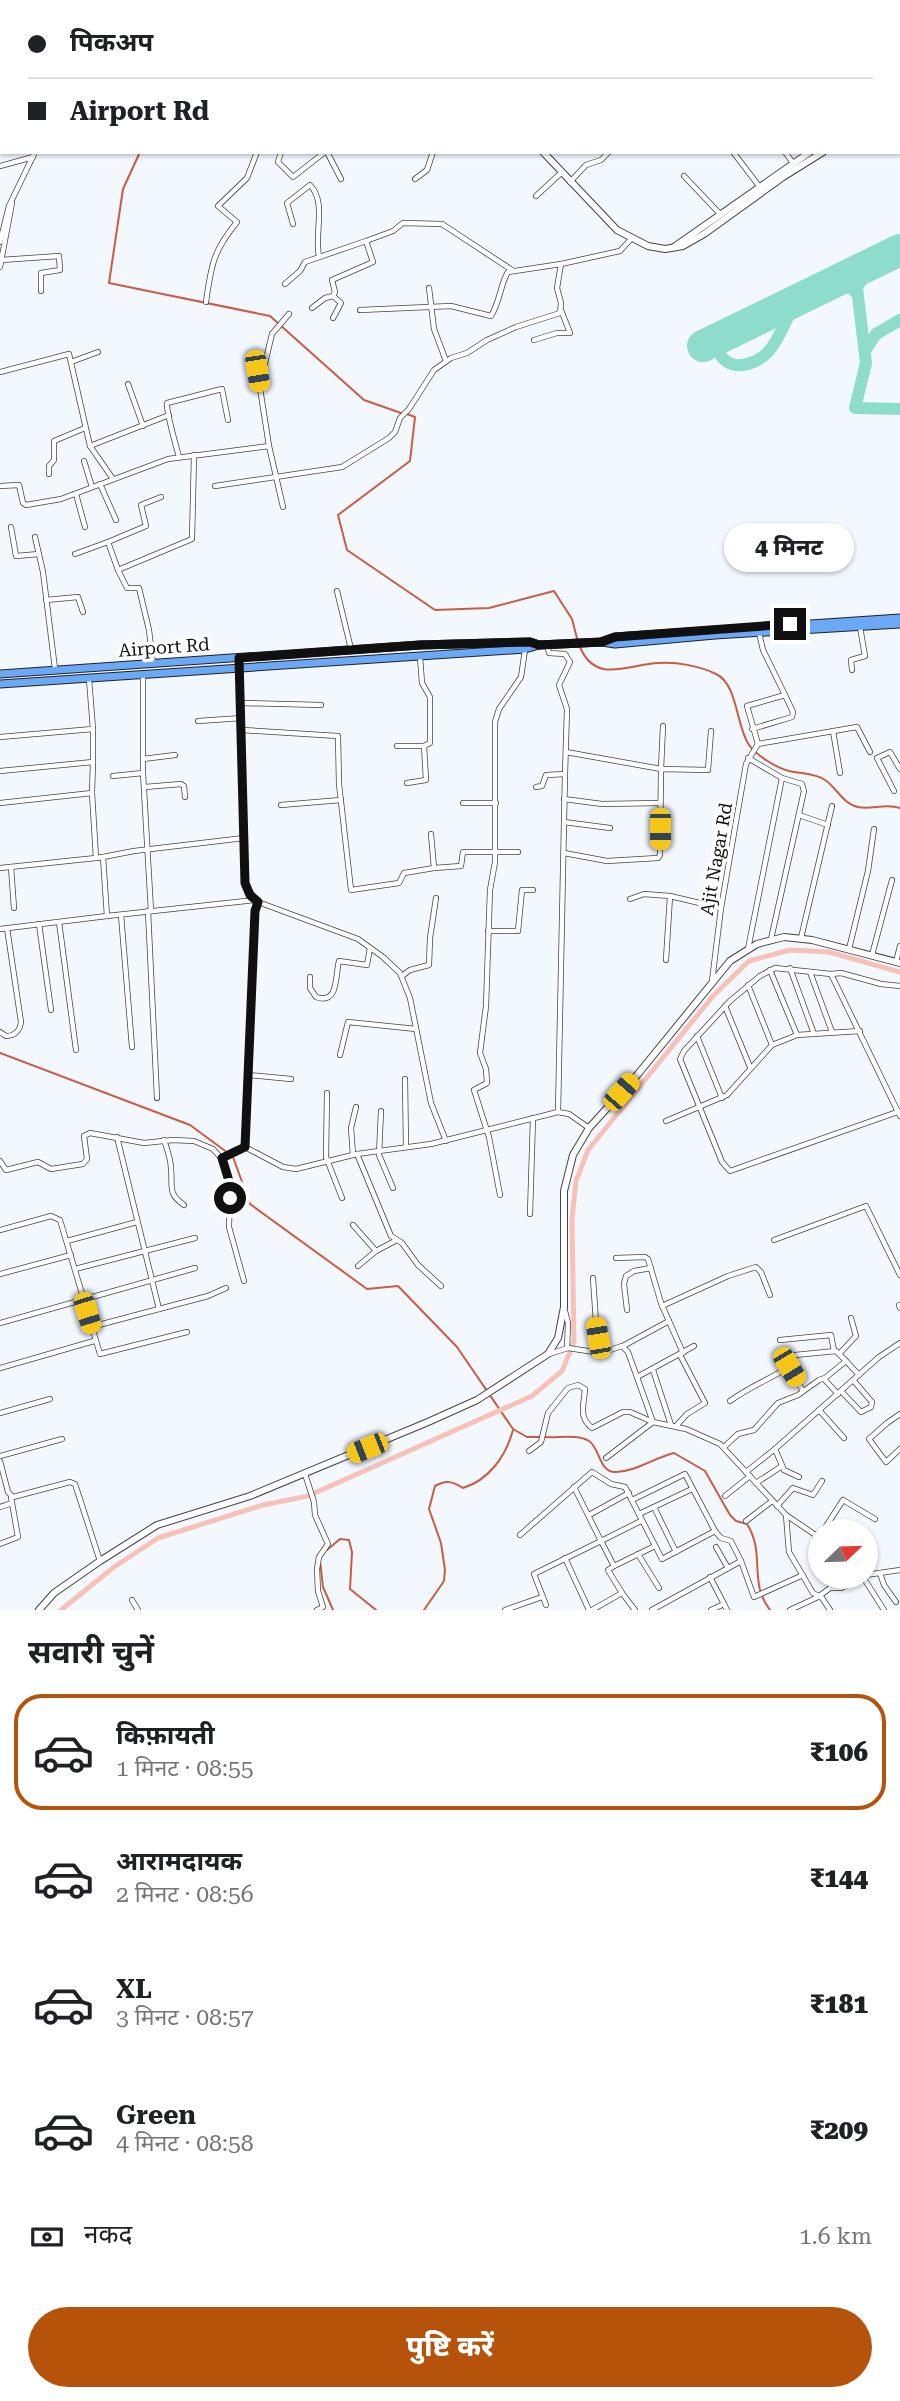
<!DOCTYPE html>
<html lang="hi">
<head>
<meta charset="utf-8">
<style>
	:root { --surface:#fff; --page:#f6f6f6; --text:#202124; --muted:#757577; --line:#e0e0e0; --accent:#b45309 }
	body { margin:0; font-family:"Roboto Serif","Noto Sans Devanagari",serif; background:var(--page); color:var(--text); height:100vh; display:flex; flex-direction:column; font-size:26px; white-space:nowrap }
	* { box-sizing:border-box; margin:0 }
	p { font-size:23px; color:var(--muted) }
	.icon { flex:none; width:38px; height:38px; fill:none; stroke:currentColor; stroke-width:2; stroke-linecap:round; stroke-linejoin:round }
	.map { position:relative; height:1610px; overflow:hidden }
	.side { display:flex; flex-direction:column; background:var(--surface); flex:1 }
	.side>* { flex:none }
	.hud { position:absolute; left:0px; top:0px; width:901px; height:154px; box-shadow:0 2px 5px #0004; display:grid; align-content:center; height:154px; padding:0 28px; background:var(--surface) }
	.needle { width:46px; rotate:67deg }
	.tools { position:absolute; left:808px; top:1519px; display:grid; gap:14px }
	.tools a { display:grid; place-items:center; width:70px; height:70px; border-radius:50%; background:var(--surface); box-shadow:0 2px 5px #0004; font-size:35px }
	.end { position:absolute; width:32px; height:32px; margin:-16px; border:9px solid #101010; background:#fff; box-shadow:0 0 0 4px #fff }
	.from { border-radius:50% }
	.bubble { position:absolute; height:49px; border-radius:24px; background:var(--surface); box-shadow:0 2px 5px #0004; font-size:23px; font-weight:800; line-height:49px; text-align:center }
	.car { position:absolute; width:21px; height:42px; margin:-21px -10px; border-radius:9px; box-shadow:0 0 5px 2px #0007; background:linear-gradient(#f5c518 24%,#345 0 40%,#f5c518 0 76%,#345 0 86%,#f5c518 0) }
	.hud b { display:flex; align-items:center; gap:24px; height:66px; font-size:26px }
	.hud b+b { border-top:2px solid var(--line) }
	.hud i { width:18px; height:18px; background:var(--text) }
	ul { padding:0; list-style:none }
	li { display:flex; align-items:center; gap:21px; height:116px; margin:0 14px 10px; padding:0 14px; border:4px solid transparent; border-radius:28px }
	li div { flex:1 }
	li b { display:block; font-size:26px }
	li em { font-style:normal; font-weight:800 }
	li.active { border-color:var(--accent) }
	li>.icon { width:63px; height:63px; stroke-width:1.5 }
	h2 { padding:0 28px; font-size:32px; line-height:84px }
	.pay { display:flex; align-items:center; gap:18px; height:77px; padding:0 28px; font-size:26px }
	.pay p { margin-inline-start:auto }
	.primary-button { display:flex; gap:14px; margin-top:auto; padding:14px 28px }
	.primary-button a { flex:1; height:80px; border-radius:42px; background:var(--accent); color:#fff; font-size:28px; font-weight:800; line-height:80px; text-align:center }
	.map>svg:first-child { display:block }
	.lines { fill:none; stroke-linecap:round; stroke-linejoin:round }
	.stream { stroke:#cd5b3f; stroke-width:2 }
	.canal { stroke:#f6c2b8; stroke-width:5 }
	.taxiway { stroke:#8edccc; stroke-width:12 }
	.runway { stroke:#8edccc; stroke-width:32 }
	.minor-casing { stroke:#434343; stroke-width:6 }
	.tertiary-casing { stroke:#434343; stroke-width:8 }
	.primary-casing { stroke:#212121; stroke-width:9 }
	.minor { stroke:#fff; stroke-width:4.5 }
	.tertiary { stroke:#fff; stroke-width:6 }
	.primary { stroke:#6ba9f7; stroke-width:7 }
	.route { stroke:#101010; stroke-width:9 }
	.labels { text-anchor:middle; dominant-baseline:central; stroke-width:7; stroke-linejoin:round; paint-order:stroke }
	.street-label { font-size:18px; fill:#101010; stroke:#fff }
</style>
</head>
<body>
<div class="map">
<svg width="900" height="1610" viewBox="0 0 900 1610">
	<rect width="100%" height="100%" fill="#f3f8ff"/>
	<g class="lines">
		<g class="stream">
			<path d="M0,51L2,52"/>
			<path d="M140,152L123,189L109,283L270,316L364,400L401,413"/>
			<path d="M407,414L415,417L410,461L338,515L347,550L435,610L489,608L554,591L572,619L578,642"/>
			<path d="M580,647C596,685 628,664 659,663C678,662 700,666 716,674C738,684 736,727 749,745C757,756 777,768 789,771C801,774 815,773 825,780C837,788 843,804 858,807C871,810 886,803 900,808"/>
			<path d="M0,1053L190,1125L228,1153"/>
			<path d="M233,1157L250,1204L367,1289L398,1286L457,1347L513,1429L527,1437H539"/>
			<path d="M545,1437C558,1438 578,1434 589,1441C600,1448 599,1473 616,1472C637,1471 654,1458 674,1453L705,1471L730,1515L736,1521L747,1524C766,1554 748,1582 770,1610"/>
			<path d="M327,1550L340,1539L349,1540L352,1552L350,1589L376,1610"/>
			<path d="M320,1561L323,1587L333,1610"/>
			<path d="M424,1610L444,1581L445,1570L441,1543L429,1509L435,1486C446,1480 452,1481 463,1488C489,1480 506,1456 513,1430"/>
		</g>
		<path class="canal" d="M61,1610L114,1567L158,1538L263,1505L308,1496L532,1396L562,1371L574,1342L572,1219L576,1181L588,1150L713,996L749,961L790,950L829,952L900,972"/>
		<g class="taxiway">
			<path d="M869,265L857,288L866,363L855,408L900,409"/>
			<path d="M839,280L847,283L856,293"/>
			<path d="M761,318L731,327L721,334L718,349C725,373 754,367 768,352C782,337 786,314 800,299"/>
			<path d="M865,351L876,334L900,320"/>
		</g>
		<path class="runway" d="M703,346L900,250"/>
		<defs>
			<g id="minor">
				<path d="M536,0L538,2"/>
				<path d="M104,2L105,0"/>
				<path d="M163,2L164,0"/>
				<path d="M220,2L221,0"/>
				<path d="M330,2V0"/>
				<path d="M413,2L414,0"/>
				<path d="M502,2L504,0"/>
				<path d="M613,2L627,0"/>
				<path d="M0,8L2,9"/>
				<path d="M900,80V81"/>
				<path d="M0,91L2,92"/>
				<path d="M0,125L2,124"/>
				<path d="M281,152L278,162L293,177L325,152"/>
				<path d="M327,152L341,179"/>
				<path d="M733,152L759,186"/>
				<path d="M785,152L793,163"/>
				<path d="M0,166L33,157"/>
				<path d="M684,176L721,215"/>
				<path d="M415,179L427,170L433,152"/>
				<path d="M570,182L586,165L601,160L609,152"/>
				<path d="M536,196L561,173"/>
				<path d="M293,224L287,203L310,185C327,202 314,234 319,256"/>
				<path d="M366,241L393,231L403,223L442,224L512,270"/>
				<path d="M0,242L9,206L35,152"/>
				<path d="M1,260L59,256L60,270L41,273V291"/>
				<path d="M561,264L620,251L631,239"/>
				<path d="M0,267L12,203"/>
				<path d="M285,284L300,271L305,262L366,241L373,262L332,280L335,292L333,296"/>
				<path d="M429,288L434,329L446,361"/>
				<path d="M206,302C211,266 213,251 237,222L218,206L247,178L257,152"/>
				<path d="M312,308L325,298L333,296L341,303L333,318"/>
				<path d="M534,340L557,333H570L561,310"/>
				<path d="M71,362L98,352"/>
				<path d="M0,372L69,354L90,446"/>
				<path d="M128,384L143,426"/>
				<path d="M269,446L283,507"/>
				<path d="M179,457C176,446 166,411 167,403L222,389L228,420"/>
				<path d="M84,461L92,487"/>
				<path d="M49,474V466L54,460V441L85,428"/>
				<path d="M113,479L90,446L169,415"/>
				<path d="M100,484L116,520"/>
				<path d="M0,486L19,485L23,503L26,505L61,499L168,459L269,446L257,369L264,367L272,334L289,314"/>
				<path d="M215,486L342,467L389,438L395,432L400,418L409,409L434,370L451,358L467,353L487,340L516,327L560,313L561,303L557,288L561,264L508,272C501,282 500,302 491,316L451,306L360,310"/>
				<path d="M76,494L85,527"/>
				<path d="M161,497L141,505L146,526L108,542L118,570L192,539L194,455"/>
				<path d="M11,527L16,556L39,554"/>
				<path d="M35,537L43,572L55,669"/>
				<path d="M75,554L108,542"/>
				<path d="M118,570L127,588H139L149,630L153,664"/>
				<path d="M337,591L351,649"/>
				<path d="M46,600L78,597L83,612"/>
				<path d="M239,658L246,887L258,902L358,939L383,957L400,973L410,998L431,1103L446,1141"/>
				<path d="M852,670L851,660L865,656L860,627"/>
				<path d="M143,675V773L151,911"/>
				<path d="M241,703L321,705"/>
				<path d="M198,721L242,718"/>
				<path d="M93,729V762"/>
				<path d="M752,729L792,717L793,712L785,695"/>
				<path d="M242,730L338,736L339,784L351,890L399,883L404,873L434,868L431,834"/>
				<path d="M833,731L840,773"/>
				<path d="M0,737L93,729L89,679"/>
				<path d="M758,744L747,706L785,695L763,650L759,633"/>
				<path d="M758,744L857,727L870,752"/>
				<path d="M397,746H424L430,743V697L422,683L420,657"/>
				<path d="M566,752L661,769L663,726"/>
				<path d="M143,759L175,755"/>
				<path d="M0,771L93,762L92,793L96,858L103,857"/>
				<path d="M113,776L143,773"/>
				<path d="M407,783L426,780L424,746"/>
				<path d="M145,787L181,784L184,786L185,797"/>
				<path d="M536,787L542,786L546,775L565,774L567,709L559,685L570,662L565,654L549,653L547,645"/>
				<path d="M894,791L877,758L890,752L900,769"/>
				<path d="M564,799L602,804L660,803"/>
				<path d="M0,803L92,793"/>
				<path d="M463,803H496"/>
				<path d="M281,805L341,800"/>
				<path d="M799,815L828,825"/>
				<path d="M564,822L610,828"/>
				<path d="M244,838L134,851L103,857L107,916L255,900"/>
				<path d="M564,853L607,861L658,858L660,855L661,769L708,770L711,731"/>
				<path d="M11,867L14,908"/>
				<path d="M0,868L96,858"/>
				<path d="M434,868L461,866L463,852H518"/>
				<path d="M630,899L644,894L670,896"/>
				<path d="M148,911L157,1098"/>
				<path d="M121,915L132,1047"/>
				<path d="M59,922L76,1050"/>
				<path d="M39,924L51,1010"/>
				<path d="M0,929L107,916"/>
				<path d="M488,931H518L522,890H533"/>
				<path d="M801,938L832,806"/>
				<path d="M771,939L804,791L802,784L782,778"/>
				<path d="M748,949L782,778L748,758"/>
				<path d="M849,949L868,871L874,829"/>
				<path d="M872,955L892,880"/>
				<path d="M666,960L670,896L721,908"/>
				<path d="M896,962L900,946"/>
				<path d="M790,968L814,1034"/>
				<path d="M770,970L797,1035"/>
				<path d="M810,972L832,1032"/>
				<path d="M831,974L900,1116"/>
				<path d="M402,976L410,970L429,965L430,938L436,898"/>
				<path d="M310,977V988L316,997C339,1005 335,976 339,961L367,965L370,948"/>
				<path d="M712,981L721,908L746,764L758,744"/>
				<path d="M748,985L772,1045"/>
				<path d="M900,986L881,984L841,973L831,974L775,968L760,976L730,1001L684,1051L680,1059L722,1162L730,1171L900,1111"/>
				<path d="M725,1006L750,1067"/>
				<path d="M0,1032L6,1036C15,1036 20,1030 21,1022L7,928"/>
				<path d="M697,1036L722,1098"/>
				<path d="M340,1055L348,1022L416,1029"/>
				<path d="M248,1075L291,1079"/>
				<path d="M405,1079L406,1147"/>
				<path d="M327,1093L326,1157L342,1198"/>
				<path d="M381,1111L379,1155L393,1188"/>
				<path d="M558,1112L565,774"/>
				<path d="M666,1121L727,1095L772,1045L797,1035L860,1031"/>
				<path d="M117,1137L159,1309"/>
				<path d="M164,1140C167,1149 171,1159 171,1169C173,1187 167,1193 184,1205"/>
				<path d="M245,1147L255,911L258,902"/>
				<path d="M357,1154L391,1236L402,1243L418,1265L441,1286"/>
				<path d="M353,1155L351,1128L356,1107"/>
				<path d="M222,1159L230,1186L229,1227L244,1281"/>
				<path d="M0,1161L6,1170L38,1162L51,1169L83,1164L87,1159L84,1136L90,1133L144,1143L173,1140L194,1141L213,1149L222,1159L245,1147L283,1167L296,1169L357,1154L431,1144L558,1112L569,1114L589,1128"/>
				<path d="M500,1195L489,1137L474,1090L487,1083L486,1069L480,1053L486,1006L490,890L495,862V722L499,709L521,677L525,650"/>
				<path d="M530,1214L533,1118"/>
				<path d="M353,1225L376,1251"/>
				<path d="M0,1230L51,1216L60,1220L100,1354L187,1332"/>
				<path d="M774,1240L866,1206L900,1275"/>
				<path d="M67,1241L137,1222"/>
				<path d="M616,1258L645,1257L648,1259L661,1303L683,1353"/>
				<path d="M358,1266L376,1251L395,1241"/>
				<path d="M75,1269L195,1238"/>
				<path d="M0,1274L71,1255"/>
				<path d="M593,1278L596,1322L601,1353"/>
				<path d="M899,1305L900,1308"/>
				<path d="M662,1306L728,1276L756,1267L761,1272L770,1295"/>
				<path d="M627,1310L624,1284L626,1276L634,1271L651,1268"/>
				<path d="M565,1311L568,1323L567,1348"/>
				<path d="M0,1323L195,1268"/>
				<path d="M91,1327L208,1296L226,1288"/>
				<path d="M780,1340L831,1335L834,1351"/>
				<path d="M623,1346L669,1321"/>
				<path d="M780,1352L803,1391"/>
				<path d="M840,1353L856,1336L851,1318"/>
				<path d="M549,1354L568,1348L601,1353L622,1346L628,1352L653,1422L606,1458"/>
				<path d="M795,1355L836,1351L846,1361"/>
				<path d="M0,1368L94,1341"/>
				<path d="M653,1370L671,1425"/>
				<path d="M637,1377L694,1346"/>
				<path d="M824,1379L838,1394"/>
				<path d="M841,1391L861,1412L871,1407L872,1402L853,1380"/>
				<path d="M730,1401C749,1387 770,1379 789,1367"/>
				<path d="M819,1410L844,1438"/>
				<path d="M0,1413L50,1399"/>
				<path d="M900,1414L887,1423L869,1439L886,1462L900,1449"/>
				<path d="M676,1426L687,1414L705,1403L680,1355"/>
				<path d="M724,1447L738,1434L754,1430L778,1403L798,1395L819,1380L825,1378L846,1361L859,1375"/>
				<path d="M775,1449L879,1357L900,1343"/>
				<path d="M529,1451L541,1442L548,1413L568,1388L578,1385L585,1389C584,1405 578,1417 592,1428L623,1412H630L653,1422L686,1429L720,1444L786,1515L814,1534L821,1535"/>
				<path d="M0,1456L62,1439"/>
				<path d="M0,1461L8,1492L13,1497L70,1482L75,1484L100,1561"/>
				<path d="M746,1472L775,1449L784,1470L799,1477"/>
				<path d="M305,1474L314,1502L315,1515L328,1544L319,1557L317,1569L318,1591L323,1607L317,1610"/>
				<path d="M756,1483L782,1466"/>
				<path d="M725,1496L750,1476"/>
				<path d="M632,1500L685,1474L715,1531"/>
				<path d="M777,1506L793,1488L813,1495L822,1481"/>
				<path d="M0,1507L12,1503"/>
				<path d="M654,1507L676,1552"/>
				<path d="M639,1514L692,1489"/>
				<path d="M589,1515L629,1493"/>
				<path d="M786,1515L789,1552L813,1593L822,1598L830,1610"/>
				<path d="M746,1521L772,1501"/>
				<path d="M823,1531L843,1500L875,1519"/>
				<path d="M520,1535L592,1472L611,1484L625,1487L662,1559L715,1531L721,1538L731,1541L741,1561L652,1610"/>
				<path d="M0,1544L18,1537L11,1497"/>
				<path d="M716,1547L728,1568"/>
				<path d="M638,1554L659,1588"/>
				<path d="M565,1558L589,1610"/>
				<path d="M741,1561L754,1597L803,1575"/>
				<path d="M818,1565H821"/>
				<path d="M614,1566L655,1546"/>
				<path d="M880,1573L884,1585L896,1602"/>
				<path d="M866,1575L900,1570"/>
				<path d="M710,1577L724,1604"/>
				<path d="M846,1577L847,1585"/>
				<path d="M863,1577L884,1610"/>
				<path d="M622,1593L635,1610"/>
				<path d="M132,1600L138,1610"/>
				<path d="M546,1605L534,1574L601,1541L574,1487"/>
				<path d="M505,1610L542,1597"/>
				<path d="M592,1610L622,1593L608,1570L614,1566L601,1541L641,1521"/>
				<path d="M711,1610L724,1604L727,1610"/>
				<path d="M790,1610L818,1597L830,1588H841L863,1577"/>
			</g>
			<g id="tertiary">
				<path d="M292,0L298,2"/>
				<path d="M543,152L617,230L648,246L665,249L683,246L704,234L783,177L823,152"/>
				<path d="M674,247L810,152"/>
				<path d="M39,1610L54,1593L100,1561L157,1525L250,1496L428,1422L477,1400L548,1354L558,1338L564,1307V1191L573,1155L589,1128L638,1074L730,961L757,944L784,937L812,940L900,963"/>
			</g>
			<g id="primary">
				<path d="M603,641L615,637L900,618"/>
				<path d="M0,674L420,645L530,642L539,645"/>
				<path d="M0,684L525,649L539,645L602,642L615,644L715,635L900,624"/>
			</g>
		</defs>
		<use href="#minor" class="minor-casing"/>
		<use href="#tertiary" class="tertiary-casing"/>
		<use href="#primary" class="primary-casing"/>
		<use href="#minor" class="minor"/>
		<use href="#tertiary" class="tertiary"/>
		<use href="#primary" class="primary"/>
	</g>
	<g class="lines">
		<path class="route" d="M230,1198L229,1181L222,1158L245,1147L255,911L258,902L250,895L245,883L239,658L420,645L530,642L539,645L602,642L615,637L790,624"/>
	</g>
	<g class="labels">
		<g class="street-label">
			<text transform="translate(164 647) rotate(-4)">Airport Rd</text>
			<text transform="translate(716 859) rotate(-80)">Ajit Nagar Rd</text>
		</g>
	</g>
</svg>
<div class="tools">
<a><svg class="needle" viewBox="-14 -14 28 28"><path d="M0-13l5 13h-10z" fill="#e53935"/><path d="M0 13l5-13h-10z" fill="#757577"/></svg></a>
</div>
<i class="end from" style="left:230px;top:1198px"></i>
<i class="end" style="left:790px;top:624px"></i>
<div class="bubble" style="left:724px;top:523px;width:130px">4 मिनट</div>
<i class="car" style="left:257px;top:371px;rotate:171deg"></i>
<i class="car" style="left:660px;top:829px;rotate:180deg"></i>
<i class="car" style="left:621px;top:1092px;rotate:41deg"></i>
<i class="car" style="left:87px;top:1313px;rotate:163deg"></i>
<i class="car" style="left:598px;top:1338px;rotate:350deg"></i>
<i class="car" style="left:789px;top:1367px;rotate:149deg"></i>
<i class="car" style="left:367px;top:1448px;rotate:248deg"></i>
<div class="hud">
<b><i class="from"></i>पिकअप</b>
<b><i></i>Airport Rd</b>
</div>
</div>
<section class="side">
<h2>सवारी चुनें</h2>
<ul>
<li class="active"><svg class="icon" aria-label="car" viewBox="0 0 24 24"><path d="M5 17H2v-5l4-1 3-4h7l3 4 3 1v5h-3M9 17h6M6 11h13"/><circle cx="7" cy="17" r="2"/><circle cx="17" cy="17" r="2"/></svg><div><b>किफ़ायती</b><p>1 मिनट · 08:55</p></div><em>₹106</em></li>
<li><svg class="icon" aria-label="car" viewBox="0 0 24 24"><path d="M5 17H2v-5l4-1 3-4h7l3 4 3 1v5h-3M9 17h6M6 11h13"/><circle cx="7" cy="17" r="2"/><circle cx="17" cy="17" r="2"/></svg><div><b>आरामदायक</b><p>2 मिनट · 08:56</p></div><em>₹144</em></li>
<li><svg class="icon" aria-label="car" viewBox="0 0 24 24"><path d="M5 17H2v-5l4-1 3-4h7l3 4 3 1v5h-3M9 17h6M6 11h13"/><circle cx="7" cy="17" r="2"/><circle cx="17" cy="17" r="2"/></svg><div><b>XL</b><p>3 मिनट · 08:57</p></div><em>₹181</em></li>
<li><svg class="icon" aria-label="car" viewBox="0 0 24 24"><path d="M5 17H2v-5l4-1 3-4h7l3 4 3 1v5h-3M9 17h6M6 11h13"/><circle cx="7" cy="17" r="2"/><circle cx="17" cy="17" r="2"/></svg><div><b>Green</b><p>4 मिनट · 08:58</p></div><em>₹209</em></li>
</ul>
<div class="pay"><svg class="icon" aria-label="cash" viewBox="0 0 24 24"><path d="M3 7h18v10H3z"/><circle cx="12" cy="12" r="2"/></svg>नकद<p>1.6 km</p></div>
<div class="primary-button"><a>पुष्टि करें</a></div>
</section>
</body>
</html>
